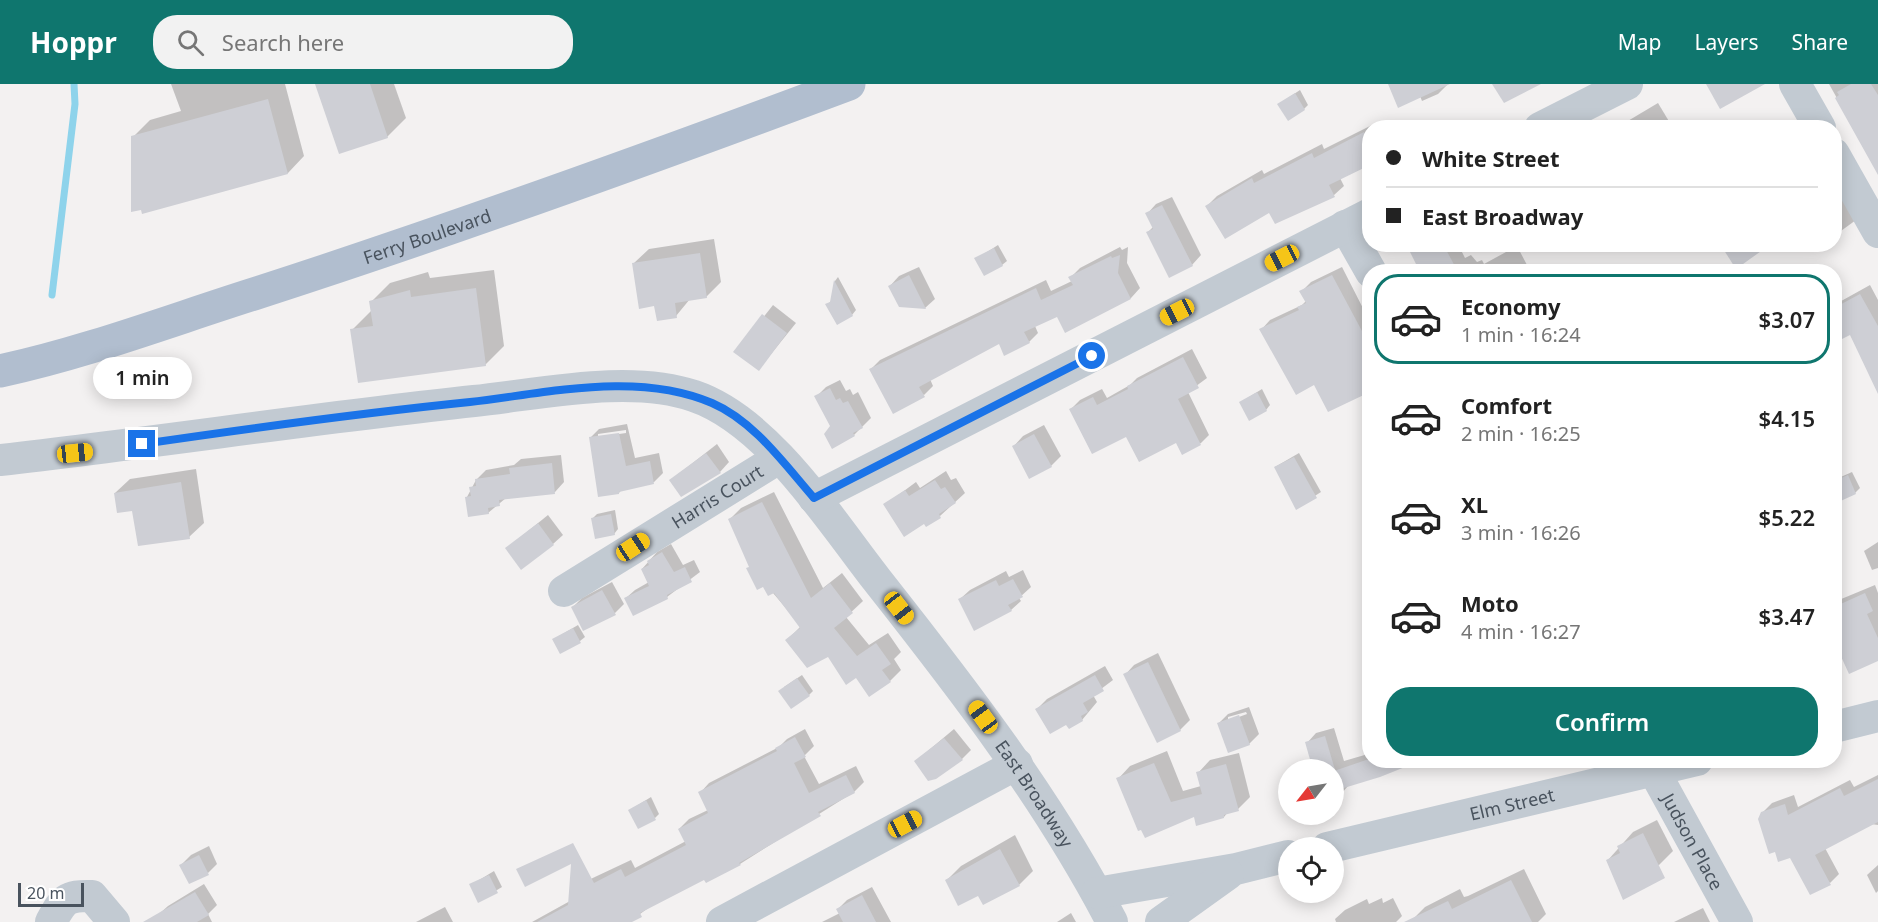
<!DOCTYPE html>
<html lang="en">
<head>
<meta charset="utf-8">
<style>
	:root { --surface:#fff; --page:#f2f2f2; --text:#222; --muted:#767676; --line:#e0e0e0; --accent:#0f766e }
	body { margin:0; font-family:"Noto Sans",sans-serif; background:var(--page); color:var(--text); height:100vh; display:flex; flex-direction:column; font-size:22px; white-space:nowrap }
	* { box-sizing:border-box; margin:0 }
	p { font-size:20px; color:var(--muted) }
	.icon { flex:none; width:33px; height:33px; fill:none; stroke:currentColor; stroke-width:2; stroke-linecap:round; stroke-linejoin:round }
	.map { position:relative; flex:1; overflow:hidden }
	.panel { position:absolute; left:1362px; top:180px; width:480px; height:504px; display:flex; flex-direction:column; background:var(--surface); border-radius:24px; box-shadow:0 3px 15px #0003 }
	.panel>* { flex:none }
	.banner { position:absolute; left:1362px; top:36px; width:480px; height:132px; border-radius:24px; box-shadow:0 3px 15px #0003; display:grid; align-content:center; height:132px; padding:0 24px; background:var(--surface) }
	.needle { width:39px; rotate:239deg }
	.controls { position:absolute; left:1278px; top:675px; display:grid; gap:12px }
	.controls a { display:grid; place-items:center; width:66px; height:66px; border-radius:50%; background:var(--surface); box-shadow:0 3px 15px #0003; font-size:30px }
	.scale { position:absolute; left:18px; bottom:15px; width:66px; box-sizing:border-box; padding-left:6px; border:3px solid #49535e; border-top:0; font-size:16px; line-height:21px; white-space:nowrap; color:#49535e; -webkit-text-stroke:4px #fff; paint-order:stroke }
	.end { position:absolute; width:27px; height:27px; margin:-14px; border:8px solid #1a73e8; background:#fff; box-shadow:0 0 0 3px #fff }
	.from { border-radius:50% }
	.bubble { position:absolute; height:42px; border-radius:21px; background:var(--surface); box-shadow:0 3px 15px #0003; font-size:20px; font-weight:600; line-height:42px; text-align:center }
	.car { position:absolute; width:18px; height:36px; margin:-18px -9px; border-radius:8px; box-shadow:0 0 4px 2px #0007; background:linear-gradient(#f5c518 24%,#345 0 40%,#f5c518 0 76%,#345 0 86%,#f5c518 0) }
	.banner b { display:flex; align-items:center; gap:21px; height:57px; font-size:22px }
	.banner b+b { border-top:2px solid var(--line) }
	.banner i { width:15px; height:15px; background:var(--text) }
	ul { padding:10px 0 0; list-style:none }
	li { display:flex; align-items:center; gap:18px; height:90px; margin:0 12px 9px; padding:0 12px; border:3px solid transparent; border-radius:24px }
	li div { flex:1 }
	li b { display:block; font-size:22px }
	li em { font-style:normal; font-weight:600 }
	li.active { border-color:var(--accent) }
	li>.icon { width:54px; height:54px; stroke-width:1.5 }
	.action { display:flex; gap:12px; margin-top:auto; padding:12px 24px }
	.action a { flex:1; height:69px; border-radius:24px; background:var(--accent); color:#fff; font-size:24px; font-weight:600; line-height:69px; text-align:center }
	header { display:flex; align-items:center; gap:36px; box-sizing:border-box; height:84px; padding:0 30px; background:var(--accent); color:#fff }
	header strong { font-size:28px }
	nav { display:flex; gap:33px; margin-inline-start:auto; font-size:21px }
	.search { width:420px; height:54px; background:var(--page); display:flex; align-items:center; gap:15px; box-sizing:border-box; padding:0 21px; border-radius:24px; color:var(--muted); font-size:22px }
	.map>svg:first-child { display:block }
	.shadow { fill:#0003; fill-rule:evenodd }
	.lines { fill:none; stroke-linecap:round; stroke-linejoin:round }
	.stream { stroke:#8ed3eb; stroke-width:7 }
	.building { fill:#cecfd5 }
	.minor { stroke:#c2cad2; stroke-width:32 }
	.major { stroke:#b1becf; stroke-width:33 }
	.route { stroke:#1a73e8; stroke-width:8 }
	.labels { text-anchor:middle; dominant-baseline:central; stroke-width:6; stroke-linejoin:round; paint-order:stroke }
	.street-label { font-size:18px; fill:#49535e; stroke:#fff }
</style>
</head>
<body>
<header>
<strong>Hoppr</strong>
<div class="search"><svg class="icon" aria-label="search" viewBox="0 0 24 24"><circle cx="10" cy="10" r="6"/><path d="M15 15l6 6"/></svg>Search here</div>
<nav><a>Map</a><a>Layers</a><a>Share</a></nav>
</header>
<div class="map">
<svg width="1878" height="838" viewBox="0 0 1878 838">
	<rect width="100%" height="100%" fill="#f3f1f1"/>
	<g class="shadow">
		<path d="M171,0H285L304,72L288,89L143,128L133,53L150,36L181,27Z"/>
		<path d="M317,0H394L406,34L387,53Z"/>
		<path d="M1389,0H1448L1438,10L1422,17L1420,12Z"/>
		<path d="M1829,0H1878V54L1864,62Z"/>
		<path d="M1300,6L1308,21L1304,25L1279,20Z"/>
		<path d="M1658,19L1673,44H1616Z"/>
		<path d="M1374,40L1376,44H1370V79L1340,94L1344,102L1334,111L1270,127L1207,122L1217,112L1262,86L1264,90L1322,60L1324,65Z"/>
		<path d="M1841,110L1856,136L1834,152V114Z"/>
		<path d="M1172,113L1201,171L1192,181L1148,148L1153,143L1147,130L1156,120Z"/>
		<path d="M714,155L721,198L706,213L690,215L676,232L656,221L634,179L649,165Z"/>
		<path d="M1408,160H1458L1465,174L1471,171L1477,178L1482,176L1484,180L1517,162L1527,181L1520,188H1422Z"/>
		<path d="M1807,160H1820L1810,166Z"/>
		<path d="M998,161L1007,177L1002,181L976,175Z"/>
		<path d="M1120,163L1122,166L1128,163L1127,179L1140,204L1131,214L1066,247L1058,231L1035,242L1038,249L1029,258H999L930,295L933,302L924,311L871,285L880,276L1046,196L1051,207L1072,197L1070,194L1080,184Z"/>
		<path d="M919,183L935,215L925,224L900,221L890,202L899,192Z"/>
		<path d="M1342,183L1370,238V306L1261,246L1270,236L1302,221L1306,217L1301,208L1311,198Z"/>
		<path d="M494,186L504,262L485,281L352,246L371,227V218L390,199L428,188L430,194Z"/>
		<path d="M838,193L856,226L852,231L827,221L832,216L835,197Z"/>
		<path d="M1870,201L1878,216V279L1850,249L1834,257V221Z"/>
		<path d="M773,221L796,239L759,285L736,268Z"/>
		<path d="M1192,265L1207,294L1188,308L1209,351L1201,359L1183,369L1176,357L1127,351L1071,325L1080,316L1102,305L1107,314L1130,301L1137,294Z"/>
		<path d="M840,296L846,307L850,305L853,311L858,308L871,334L854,351L831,342L816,313L826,303Z"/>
		<path d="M1262,305L1270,321L1266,326L1241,318Z"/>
		<path d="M627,340L635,374L659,369L663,389L654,398L622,405L619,409L590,354L599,345ZM626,346V349L598,353V350Z"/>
		<path d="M1044,341L1061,372L1051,382L1014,362L1023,352Z"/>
		<path d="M1370,346V357L1366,350Z"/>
		<path d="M717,360L729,378L720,388L671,396Z"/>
		<path d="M1299,369L1321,408L1296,424L1275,383Z"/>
		<path d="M561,371L564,398L555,408L506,414L488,429L467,413L476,396L486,386L514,381L521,375Z"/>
		<path d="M196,385L204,439L189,453L115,409L130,395Z"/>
		<path d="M946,387L951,396L956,394L965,409L940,432L924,438L885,421L916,398L920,404Z"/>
		<path d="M1852,388L1860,404L1855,409L1834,411V396Z"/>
		<path d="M774,408L823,504L842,489L863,517L846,533L869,561L888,549L901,568L894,575L901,586L890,597L856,592L828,571L787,556L801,542L750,482L730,435L741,424Z"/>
		<path d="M615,426L618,445L614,450L593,434L597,430Z"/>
		<path d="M548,431L563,451L553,460L507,464Z"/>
		<path d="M1878,458V484L1872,486L1864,467Z"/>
		<path d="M671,460L683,481L694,476L700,488L667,513L626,514L635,506L649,498L642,485L657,468Z"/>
		<path d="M1023,486L1031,503L1019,514L1021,517L1011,526L960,515L970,506L1006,487L1009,493Z"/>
		<path d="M612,498L624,520L615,529L573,523L582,514Z"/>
		<path d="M1875,501L1878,509V576L1834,553V518Z"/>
		<path d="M578,541L585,553L580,557L554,555Z"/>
		<path d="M1158,569L1190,636L1180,646L1125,591L1134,581Z"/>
		<path d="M1105,582L1113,596L1093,611L1097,618L1082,636L1067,639L1037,625L1047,615Z"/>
		<path d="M802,591L813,607L809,611L784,603Z"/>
		<path d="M1249,623L1259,650L1249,660L1219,639L1228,630ZM1246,628L1247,630L1228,637V633Z"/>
		<path d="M1334,644L1344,677L1368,670L1363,659L1370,653V676L1342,709L1334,712V686H1298L1312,676L1307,659L1316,649Z"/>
		<path d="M805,645L814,662L804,672L819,700L856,682L864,698L854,708L740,780L705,794L651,822L629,838H532L570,817L580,800L631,776L635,784L686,757L679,745L689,735L708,726L700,709L709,699L779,663L787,655Z"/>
		<path d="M954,645L971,666L962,675L916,677Z"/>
		<path d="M1167,667L1183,707L1201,702L1198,689L1210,676L1239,669L1250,713L1238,725L1228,728L1224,733L1195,731L1142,744L1118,695L1130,682Z"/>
		<path d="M1878,691V741L1871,740L1825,764L1839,790L1830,799L1791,772L1762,729L1772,719L1794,711L1798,723L1850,696L1854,703Z"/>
		<path d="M651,713L659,730L655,734L630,726Z"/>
		<path d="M1657,736L1673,767L1659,781L1608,776L1633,748Z"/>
		<path d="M1015,751L1033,787L1019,801L978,810L947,796L961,782Z"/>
		<path d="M209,762L217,780L208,789L181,781L191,771Z"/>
		<path d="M1878,781V807L1876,809L1867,791Z"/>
		<path d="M1524,785L1546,830L1538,838H1414L1413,835L1425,823L1460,805L1464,813L1468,812Z"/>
		<path d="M494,787L502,803L479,817L471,801Z"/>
		<path d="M204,800L217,821L208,830L212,838H164L159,830L168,822Z"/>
		<path d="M872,803L891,838H822L840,829L838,825L847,816Z"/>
		<path d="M1382,814L1383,819L1393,814L1402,832L1396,838H1336L1335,835L1345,826L1367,815L1369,820Z"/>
		<path d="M445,823L453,838H416Z"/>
		<path d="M1703,824L1710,838H1674Z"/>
		<path d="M1071,829L1076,838H1057Z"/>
	</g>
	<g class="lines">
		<path class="stream" d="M52,211L75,20L74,0"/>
	</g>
	<g class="building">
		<path d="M315,0H370L388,54L339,70Z"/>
		<path d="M1388,0H1450L1398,24Z"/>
		<path d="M1492,0H1541L1504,19Z"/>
		<path d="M1706,0H1765L1720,25Z"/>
		<path d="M1851,0H1871L1878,11V91L1835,14L1839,11L1837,8Z"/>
		<path d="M1295,9L1305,26L1288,37L1277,20Z"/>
		<path d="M268,15L288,90L142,130L141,126L131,128V52Z"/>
		<path d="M1364,48L1370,58V81L1329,101L1335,113L1275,140L1269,129L1225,155L1205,122L1252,94L1254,99L1312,69L1314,74Z"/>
		<path d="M1162,121L1193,182L1169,194L1146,148L1153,145L1145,129Z"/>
		<path d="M1406,160H1443L1458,188H1420Z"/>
		<path d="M1720,160H1771L1736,185Z"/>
		<path d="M994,164L1003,182L984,192L974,174Z"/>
		<path d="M700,169L707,214L675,219L677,234L657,237L654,222L639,225L632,179Z"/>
		<path d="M1120,171L1118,189L1131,215L1065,249L1057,233L1024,248L1030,259L1004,272L999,260L919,303L925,313L893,330L869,285L1036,204L1041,216L1073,201L1068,193L1111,172L1112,174Z"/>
		<path d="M909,191L926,225L899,223L888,202Z"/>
		<path d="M1332,191L1370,262V308L1328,328L1314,301L1296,311L1259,245L1299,226L1297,223L1306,219L1299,207Z"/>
		<path d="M834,196L853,232L837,241L825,220L830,218Z"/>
		<path d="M476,204L486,282L358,299L350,245L373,242L369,217L410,206L411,213Z"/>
		<path d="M1860,210L1878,242V310L1850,251L1834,259V224Z"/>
		<path d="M762,230L787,249L759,287L733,268Z"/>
		<path d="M1183,273L1199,304L1178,315L1201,361L1182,371L1176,359L1139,378L1126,353L1092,370L1069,325L1093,313L1097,321L1128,305L1127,302Z"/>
		<path d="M830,304L836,316L840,314L843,319L848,317L863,344L853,349L855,352L832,365L824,350L830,342L814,312Z"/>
		<path d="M1257,308L1267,327L1249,337L1239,318Z"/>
		<path d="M619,349L626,382L650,377L654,400L619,408V410L598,413L589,353Z"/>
		<path d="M1034,350L1052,383L1029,395L1012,362Z"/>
		<path d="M706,369L721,389L681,413L669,396Z"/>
		<path d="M1294,373L1317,414L1296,426L1274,383Z"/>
		<path d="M552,379L555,410L499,416L500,422L488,424L489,430L468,433L465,413L471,412L469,403L476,402L475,395L510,390L509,384Z"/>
		<path d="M1848,391L1856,410L1834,420V397Z"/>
		<path d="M935,396L941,405L945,403L956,419L939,430L941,434L926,443L924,440L904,453L883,420L905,406L909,412Z"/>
		<path d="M181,398L190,455L138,462L132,427L117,429L114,409Z"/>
		<path d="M762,418L811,514L830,499L853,529L834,544L857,572L876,559L891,580L882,586L891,598L869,613L856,594L846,601L828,573L807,584L785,556L800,544L774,509L768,512L763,503L757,506L746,484L749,483L728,435Z"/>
		<path d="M611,430L615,451L595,455L591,434Z"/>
		<path d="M538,439L554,461L521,486L505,464Z"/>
		<path d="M662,468L674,488L685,483L692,498L667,511L668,515L633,532L624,514L649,502L641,485L649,481L647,477Z"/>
		<path d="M1013,495L1023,513L1008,521L1012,527L974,547L958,515L996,496L999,502Z"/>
		<path d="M602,506L616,531L583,547L571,523Z"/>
		<path d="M1865,509L1873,527L1867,530L1878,554V577L1849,590L1834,557V523Z"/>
		<path d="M573,544L581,559L560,570L552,555Z"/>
		<path d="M1148,578L1181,647L1157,659L1123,590Z"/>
		<path d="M1095,591L1104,607L1083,619L1088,628L1081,632L1083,637L1069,645L1066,641L1050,650L1035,625Z"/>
		<path d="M797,594L810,612L791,625L778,607Z"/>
		<path d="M1239,631L1250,661L1228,669L1217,639Z"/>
		<path d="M1325,652L1335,686H1313L1305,658Z"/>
		<path d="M795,653L806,673L794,679L809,709L846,691L855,709L818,728L821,732L739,779L741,781L706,799L704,796L640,829L642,833L632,838H537L568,821L571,780L525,803L516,785L573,759L594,799L621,785L625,793L686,761L678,745L708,729L698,708L777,667L775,664Z"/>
		<path d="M944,654L963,676L936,695L928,697L914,677Z"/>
		<path d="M1366,676H1420V677L1380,693L1334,707V687Z"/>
		<path d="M1154,679L1171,718L1202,710L1196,688L1226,680L1239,727L1224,731V734L1196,742L1194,733L1145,754L1141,746L1138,747L1116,694Z"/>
		<path d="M1878,695V738L1815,771L1831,801L1810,811L1790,774L1778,778L1775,768L1769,770L1758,735L1761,728L1785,720L1788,731L1840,704L1844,712Z"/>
		<path d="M646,716L656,736L638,745L628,726Z"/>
		<path d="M1643,749L1665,794L1623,816L1606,776L1620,769L1617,762Z"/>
		<path d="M1000,765L1020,802L983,821L978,812L958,822L945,796Z"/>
		<path d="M199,771L209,791L189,800L179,781Z"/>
		<path d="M489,791L498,809L478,819L469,800Z"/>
		<path d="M1511,796L1532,838H1404L1448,817L1452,825Z"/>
		<path d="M195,808L209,831L197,838H143Z"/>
		<path d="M862,811L876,838H843L836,825Z"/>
	</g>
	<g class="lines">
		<g class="minor">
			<path d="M1795,0L1820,44"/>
			<path d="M1540,44L1627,0"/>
			<path d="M1834,70L1878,148"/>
			<path d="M1345,142L1371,188"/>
			<path id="s1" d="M0,376C158,358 316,334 474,317C541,310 630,290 694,312C768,337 830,436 877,496C963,605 1048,715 1112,838"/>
			<path d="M814,414L1370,130"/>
			<path id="s2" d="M564,507L779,374"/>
			<path d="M1834,643L1878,632"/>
			<path id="s3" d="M1648,676L1737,838"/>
			<path id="s4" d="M1327,764L1697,676"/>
			<path d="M1097,809L1236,785L1288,772"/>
			<path d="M51,838C63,816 66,811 92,812L114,838"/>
			<path d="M722,838L1017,680"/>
			<path d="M1161,838L1228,790"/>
		</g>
		<path class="major" id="s5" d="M0,287C88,268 174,235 260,208C458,144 654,73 849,0"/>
	</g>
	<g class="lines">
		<path class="route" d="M142,360C252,344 361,329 470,318C549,309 637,287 712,319C754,337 785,381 814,414L1092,272"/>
	</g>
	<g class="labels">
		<g class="street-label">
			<text stroke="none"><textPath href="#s5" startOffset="448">Ferry Boulevard</textPath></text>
			<text stroke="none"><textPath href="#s2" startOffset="180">Harris Court</textPath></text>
			<text stroke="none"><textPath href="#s1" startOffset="1228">East Broadway</textPath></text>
			<text stroke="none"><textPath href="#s4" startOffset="190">Elm Street</textPath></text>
			<text stroke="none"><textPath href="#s3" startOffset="93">Judson Place</textPath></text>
		</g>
	</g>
</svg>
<div class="controls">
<a><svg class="needle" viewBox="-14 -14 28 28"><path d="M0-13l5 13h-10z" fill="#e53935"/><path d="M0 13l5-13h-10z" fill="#767676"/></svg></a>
<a><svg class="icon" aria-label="locate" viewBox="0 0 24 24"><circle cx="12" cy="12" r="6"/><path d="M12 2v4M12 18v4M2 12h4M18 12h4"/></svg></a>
</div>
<div class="scale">20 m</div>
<i class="end from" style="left:1092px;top:272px"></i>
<i class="end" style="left:142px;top:360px"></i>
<div class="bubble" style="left:93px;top:273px;width:99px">1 min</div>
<i class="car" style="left:1282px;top:174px;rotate:243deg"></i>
<i class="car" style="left:1177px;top:228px;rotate:243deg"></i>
<i class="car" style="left:75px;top:369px;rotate:84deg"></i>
<i class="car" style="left:633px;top:463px;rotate:57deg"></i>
<i class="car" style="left:899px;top:524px;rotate:142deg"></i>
<i class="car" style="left:983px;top:633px;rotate:324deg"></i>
<i class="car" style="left:905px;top:740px;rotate:62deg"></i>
<div class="banner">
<b><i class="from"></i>White Street</b>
<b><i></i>East Broadway</b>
</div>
<section class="panel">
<ul>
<li class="active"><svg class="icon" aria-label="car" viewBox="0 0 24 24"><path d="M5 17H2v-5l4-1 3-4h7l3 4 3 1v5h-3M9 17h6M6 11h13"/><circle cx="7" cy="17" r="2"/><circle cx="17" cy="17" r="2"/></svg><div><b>Economy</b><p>1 min · 16:24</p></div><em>$3.07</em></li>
<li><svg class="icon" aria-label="car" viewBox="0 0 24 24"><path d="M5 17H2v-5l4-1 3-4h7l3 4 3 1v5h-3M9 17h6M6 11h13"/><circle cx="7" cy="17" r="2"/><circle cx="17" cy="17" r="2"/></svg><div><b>Comfort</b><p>2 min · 16:25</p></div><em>$4.15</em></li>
<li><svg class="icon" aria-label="car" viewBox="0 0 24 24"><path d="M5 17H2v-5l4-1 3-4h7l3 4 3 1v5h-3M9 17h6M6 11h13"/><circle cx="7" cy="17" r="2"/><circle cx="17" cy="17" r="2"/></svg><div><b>XL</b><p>3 min · 16:26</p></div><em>$5.22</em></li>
<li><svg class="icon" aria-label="car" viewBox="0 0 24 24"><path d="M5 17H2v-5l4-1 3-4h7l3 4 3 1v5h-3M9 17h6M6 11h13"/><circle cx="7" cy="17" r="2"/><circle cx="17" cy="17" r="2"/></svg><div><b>Moto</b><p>4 min · 16:27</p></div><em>$3.47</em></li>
</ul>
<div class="action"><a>Confirm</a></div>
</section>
</div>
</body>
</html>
